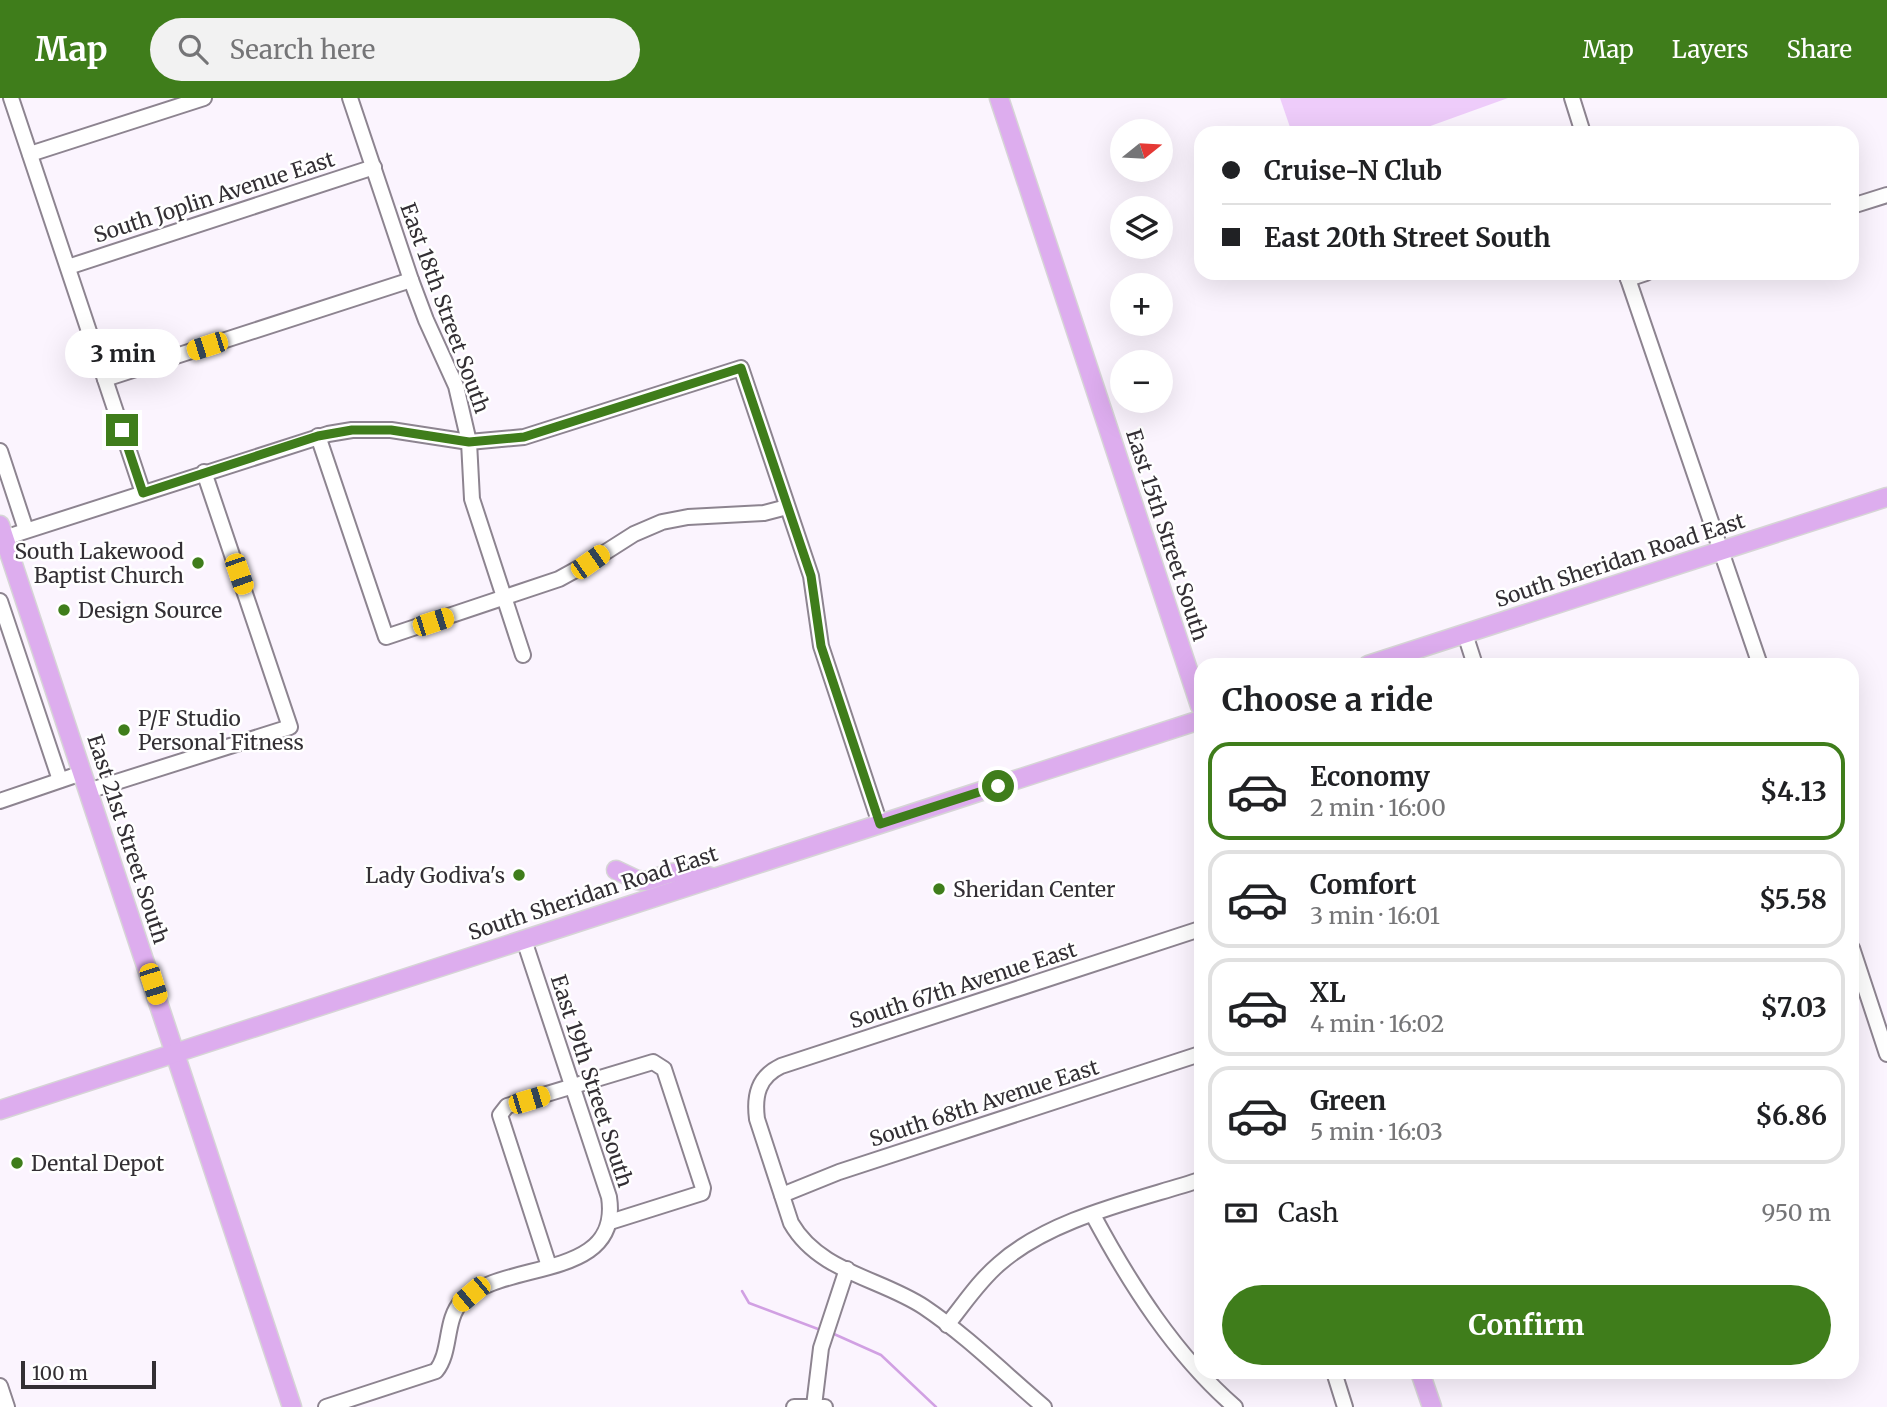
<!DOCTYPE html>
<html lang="en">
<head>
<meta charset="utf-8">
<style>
	:root { --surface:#fff; --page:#f2f2f2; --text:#202124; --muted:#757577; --line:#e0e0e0; --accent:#3f7d1b }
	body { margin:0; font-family:Merriweather,serif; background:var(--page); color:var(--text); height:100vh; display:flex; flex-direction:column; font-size:26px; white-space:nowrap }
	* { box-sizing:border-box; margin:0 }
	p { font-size:23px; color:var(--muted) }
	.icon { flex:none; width:38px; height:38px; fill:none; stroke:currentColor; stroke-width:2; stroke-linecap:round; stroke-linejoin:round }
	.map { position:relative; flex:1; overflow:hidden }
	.drawer { position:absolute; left:1194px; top:560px; width:665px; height:721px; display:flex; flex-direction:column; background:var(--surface); border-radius:21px; box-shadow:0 7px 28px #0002 }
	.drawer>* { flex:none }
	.hud { position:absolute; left:1194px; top:28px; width:665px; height:154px; border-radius:21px; box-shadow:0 7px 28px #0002; display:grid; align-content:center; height:154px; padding:0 28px; background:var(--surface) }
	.needle { width:46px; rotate:72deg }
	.buttons { position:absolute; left:1110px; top:21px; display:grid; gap:14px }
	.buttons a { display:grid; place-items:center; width:63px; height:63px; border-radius:50%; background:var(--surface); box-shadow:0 7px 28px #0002; font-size:35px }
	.scale { position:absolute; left:21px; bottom:18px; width:135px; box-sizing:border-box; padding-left:7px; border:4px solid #332f34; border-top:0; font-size:19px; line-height:24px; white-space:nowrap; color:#332f34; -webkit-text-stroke:5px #fff; paint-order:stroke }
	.end { position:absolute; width:32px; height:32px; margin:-16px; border:9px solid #3f7d1b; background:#fff; box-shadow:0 0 0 4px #fff }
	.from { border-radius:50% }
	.bubble { position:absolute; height:49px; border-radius:24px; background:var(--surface); box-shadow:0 7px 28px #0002; font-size:23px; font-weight:700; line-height:49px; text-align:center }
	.car { position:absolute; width:21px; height:42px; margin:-21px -10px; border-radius:9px; box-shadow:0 0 5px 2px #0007; background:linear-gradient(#f5c518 24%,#345 0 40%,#f5c518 0 76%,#345 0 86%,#f5c518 0) }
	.hud b { display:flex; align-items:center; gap:24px; height:66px; font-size:26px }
	.hud b+b { border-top:2px solid var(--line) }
	.hud i { width:18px; height:18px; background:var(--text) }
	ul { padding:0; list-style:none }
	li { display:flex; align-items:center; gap:21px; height:98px; margin:0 14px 10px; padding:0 14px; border:4px solid var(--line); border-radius:21px }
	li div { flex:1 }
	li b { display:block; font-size:26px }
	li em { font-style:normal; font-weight:700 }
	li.current { border-color:var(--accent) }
	li>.icon { width:63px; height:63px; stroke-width:1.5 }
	h2 { padding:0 28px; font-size:32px; line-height:84px }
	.pay { display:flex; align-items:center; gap:18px; height:77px; padding:0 28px; font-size:26px }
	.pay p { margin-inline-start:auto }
	.cta { display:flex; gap:14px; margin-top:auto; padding:14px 28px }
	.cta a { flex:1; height:80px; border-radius:42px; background:var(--accent); color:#fff; font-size:28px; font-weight:700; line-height:80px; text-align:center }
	header { display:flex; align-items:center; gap:42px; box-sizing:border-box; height:98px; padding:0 35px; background:var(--accent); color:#fff }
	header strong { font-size:33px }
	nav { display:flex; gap:38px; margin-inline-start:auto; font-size:24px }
	.search { width:490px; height:63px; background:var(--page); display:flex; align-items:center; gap:18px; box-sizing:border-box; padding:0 24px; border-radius:38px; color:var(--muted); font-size:26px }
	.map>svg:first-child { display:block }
	.green { fill:#eeccfa }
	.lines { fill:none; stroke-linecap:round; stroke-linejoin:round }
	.stream { stroke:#d1a0e3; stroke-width:2.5 }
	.minor-casing { stroke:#8d8490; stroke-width:18 }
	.major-casing { stroke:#d6d5d6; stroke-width:21 }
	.minor { stroke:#fff; stroke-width:14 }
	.major { stroke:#ddadee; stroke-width:18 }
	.route { stroke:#3f7d1b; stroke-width:9 }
	.poi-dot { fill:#3f7d1b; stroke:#fff; stroke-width:2.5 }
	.labels { text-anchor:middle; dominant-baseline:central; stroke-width:5; stroke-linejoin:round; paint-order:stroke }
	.street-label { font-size:21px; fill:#332f34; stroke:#fff }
	.poi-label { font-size:21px; fill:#332f34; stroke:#fff; text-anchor:start }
</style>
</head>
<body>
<header>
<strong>Map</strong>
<div class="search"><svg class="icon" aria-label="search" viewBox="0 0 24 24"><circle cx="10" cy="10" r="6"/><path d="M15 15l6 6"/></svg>Search here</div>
<nav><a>Map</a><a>Layers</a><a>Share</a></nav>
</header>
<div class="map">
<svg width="1887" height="1309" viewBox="0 0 1887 1309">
	<rect width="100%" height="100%" fill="#fbf4fe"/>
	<path class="green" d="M1280,0H1508L1411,35H1292Z"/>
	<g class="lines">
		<g class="stream">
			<path d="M742,1193L749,1205L818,1231"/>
			<path d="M834,1236L881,1257L936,1309"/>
		</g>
		<defs>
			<g id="minor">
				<path d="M11,0L143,395"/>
				<path d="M350,0L411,182L426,222L456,288L469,344L472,401L523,557"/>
				<path d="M1572,0L1583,35"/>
				<path d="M30,56L204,0"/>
				<path d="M1852,108L1887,97"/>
				<path d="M68,169L374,69"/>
				<path d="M1626,175L1760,567"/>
				<path d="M1628,181L1646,175"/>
				<path d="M105,281L411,182"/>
				<path d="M318,338L386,539L559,481L590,464L634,436L662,424L688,419L764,415L787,409"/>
				<path d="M0,353L26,432"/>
				<path d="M4,440L328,336L352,332H391L469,344L524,339L741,270L811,478L821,548L880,726"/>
				<path d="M0,503L60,682"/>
				<path d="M1465,536L1475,567"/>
				<path d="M88,693L290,629L204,374"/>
				<path d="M0,703L82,675"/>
				<path d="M1852,850L1887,956"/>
				<path d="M782,1097L839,1074L1200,956"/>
				<path d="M1093,1117C1130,1186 1175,1257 1235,1309"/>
				<path d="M549,1168L500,1017L507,1008L653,964L664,971L703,1090L702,1095L610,1124"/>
				<path d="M947,1227C964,1206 979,1183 999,1166C1051,1120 1135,1103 1200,1082"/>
				<path d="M1334,1274L1345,1309"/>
				<path d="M0,1288L7,1309"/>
				<path d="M814,1308L821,1250L847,1171"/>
				<path d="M326,1309L436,1273C452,1253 444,1222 462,1203C503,1161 622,1184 609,1099L524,842"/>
				<path d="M794,1309H825"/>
				<path d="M1044,1309C1005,1276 967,1238 924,1209C880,1180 819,1174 791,1125L757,1021C754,998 758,979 781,968L1200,831"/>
			</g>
			<g id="major">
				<path d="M999,0L1200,608"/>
				<path d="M0,427L292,1309"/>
				<path d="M1368,567L1887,399"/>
				<path d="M616,772L637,782L646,783L671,775L692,773L714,780"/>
				<path d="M0,1012L1200,622"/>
				<path d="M1420,1274L1432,1309"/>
			</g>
		</defs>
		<use href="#minor" class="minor-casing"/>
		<use href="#major" class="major-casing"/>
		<use href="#minor" class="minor"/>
		<use href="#major" class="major"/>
	</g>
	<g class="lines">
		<path class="route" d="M122,332L143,395L318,338L352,332H391L469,344L524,339L741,270L811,478L821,548L880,726L998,688"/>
	</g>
	<g class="poi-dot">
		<circle cx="198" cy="465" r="7"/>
		<circle cx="64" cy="512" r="7"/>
		<circle cx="124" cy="632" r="7"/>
		<circle cx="519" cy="777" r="7"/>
		<circle cx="939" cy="791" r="7"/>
		<circle cx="17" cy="1065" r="7"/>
	</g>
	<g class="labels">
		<g class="street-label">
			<text transform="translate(214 99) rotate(-18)">South Joplin Avenue East</text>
			<text transform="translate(445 210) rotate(70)">East 18th Street South</text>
			<text transform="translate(1167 437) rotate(72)">East 15th Street South</text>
			<text transform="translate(1620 462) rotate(-18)">South Sheridan Road East</text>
			<text transform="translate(128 741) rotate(72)">East 21st Street South</text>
			<text transform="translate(593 795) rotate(-18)">South Sheridan Road East</text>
			<text transform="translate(963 887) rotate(-18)">South 67th Avenue East</text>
			<text transform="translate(592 983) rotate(72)">East 19th Street South</text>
			<text transform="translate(984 1005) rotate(-18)">South 68th Avenue East</text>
		</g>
		<g class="poi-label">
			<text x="184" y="453" text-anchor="end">South Lakewood<tspan x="184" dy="24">Baptist Church</tspan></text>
			<text x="78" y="512">Design Source</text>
			<text x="138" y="620">P/F Studio<tspan x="138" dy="24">Personal Fitness</tspan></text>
			<text x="505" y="777" text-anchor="end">Lady Godiva's</text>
			<text x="953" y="791">Sheridan Center</text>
			<text x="31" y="1065">Dental Depot</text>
		</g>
	</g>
</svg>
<div class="buttons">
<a><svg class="needle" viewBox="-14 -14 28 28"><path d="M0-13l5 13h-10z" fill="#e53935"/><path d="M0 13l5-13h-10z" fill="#757577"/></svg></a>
<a><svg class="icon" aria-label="layers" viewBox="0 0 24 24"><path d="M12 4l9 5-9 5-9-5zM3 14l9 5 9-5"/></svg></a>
<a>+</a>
<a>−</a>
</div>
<div class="scale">100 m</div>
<i class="end from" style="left:998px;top:688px"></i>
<i class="end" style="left:122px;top:332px"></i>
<div class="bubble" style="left:65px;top:231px;width:116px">3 min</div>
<i class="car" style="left:207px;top:248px;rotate:252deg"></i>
<i class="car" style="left:590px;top:464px;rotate:55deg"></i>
<i class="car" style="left:239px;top:476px;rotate:161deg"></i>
<i class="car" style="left:433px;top:524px;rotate:72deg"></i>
<i class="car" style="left:153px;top:886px;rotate:162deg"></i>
<i class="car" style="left:529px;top:1002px;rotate:73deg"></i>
<i class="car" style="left:471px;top:1196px;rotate:230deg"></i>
<div class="hud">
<b><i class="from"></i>Cruise-N Club</b>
<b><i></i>East 20th Street South</b>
</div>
<section class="drawer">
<h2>Choose a ride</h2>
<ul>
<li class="current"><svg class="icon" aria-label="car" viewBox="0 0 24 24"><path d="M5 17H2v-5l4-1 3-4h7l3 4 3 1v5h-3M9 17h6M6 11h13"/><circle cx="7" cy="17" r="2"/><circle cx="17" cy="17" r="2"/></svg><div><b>Economy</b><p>2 min · 16:00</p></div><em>$4.13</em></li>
<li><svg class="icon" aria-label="car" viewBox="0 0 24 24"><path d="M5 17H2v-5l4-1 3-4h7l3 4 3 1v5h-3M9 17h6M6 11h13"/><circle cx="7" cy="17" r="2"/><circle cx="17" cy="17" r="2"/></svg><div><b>Comfort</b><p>3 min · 16:01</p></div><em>$5.58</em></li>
<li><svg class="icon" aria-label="car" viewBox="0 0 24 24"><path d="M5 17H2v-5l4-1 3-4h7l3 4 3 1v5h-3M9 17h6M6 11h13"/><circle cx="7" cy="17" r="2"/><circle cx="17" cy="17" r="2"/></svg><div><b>XL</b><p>4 min · 16:02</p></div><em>$7.03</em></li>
<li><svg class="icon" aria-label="car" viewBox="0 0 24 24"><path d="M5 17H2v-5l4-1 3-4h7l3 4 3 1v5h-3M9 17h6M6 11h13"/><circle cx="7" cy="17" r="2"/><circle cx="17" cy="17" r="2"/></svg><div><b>Green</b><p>5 min · 16:03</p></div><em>$6.86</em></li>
</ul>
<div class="pay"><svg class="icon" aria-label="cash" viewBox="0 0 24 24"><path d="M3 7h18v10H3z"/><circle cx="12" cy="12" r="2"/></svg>Cash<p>950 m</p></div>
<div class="cta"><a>Confirm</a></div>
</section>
</div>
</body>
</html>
